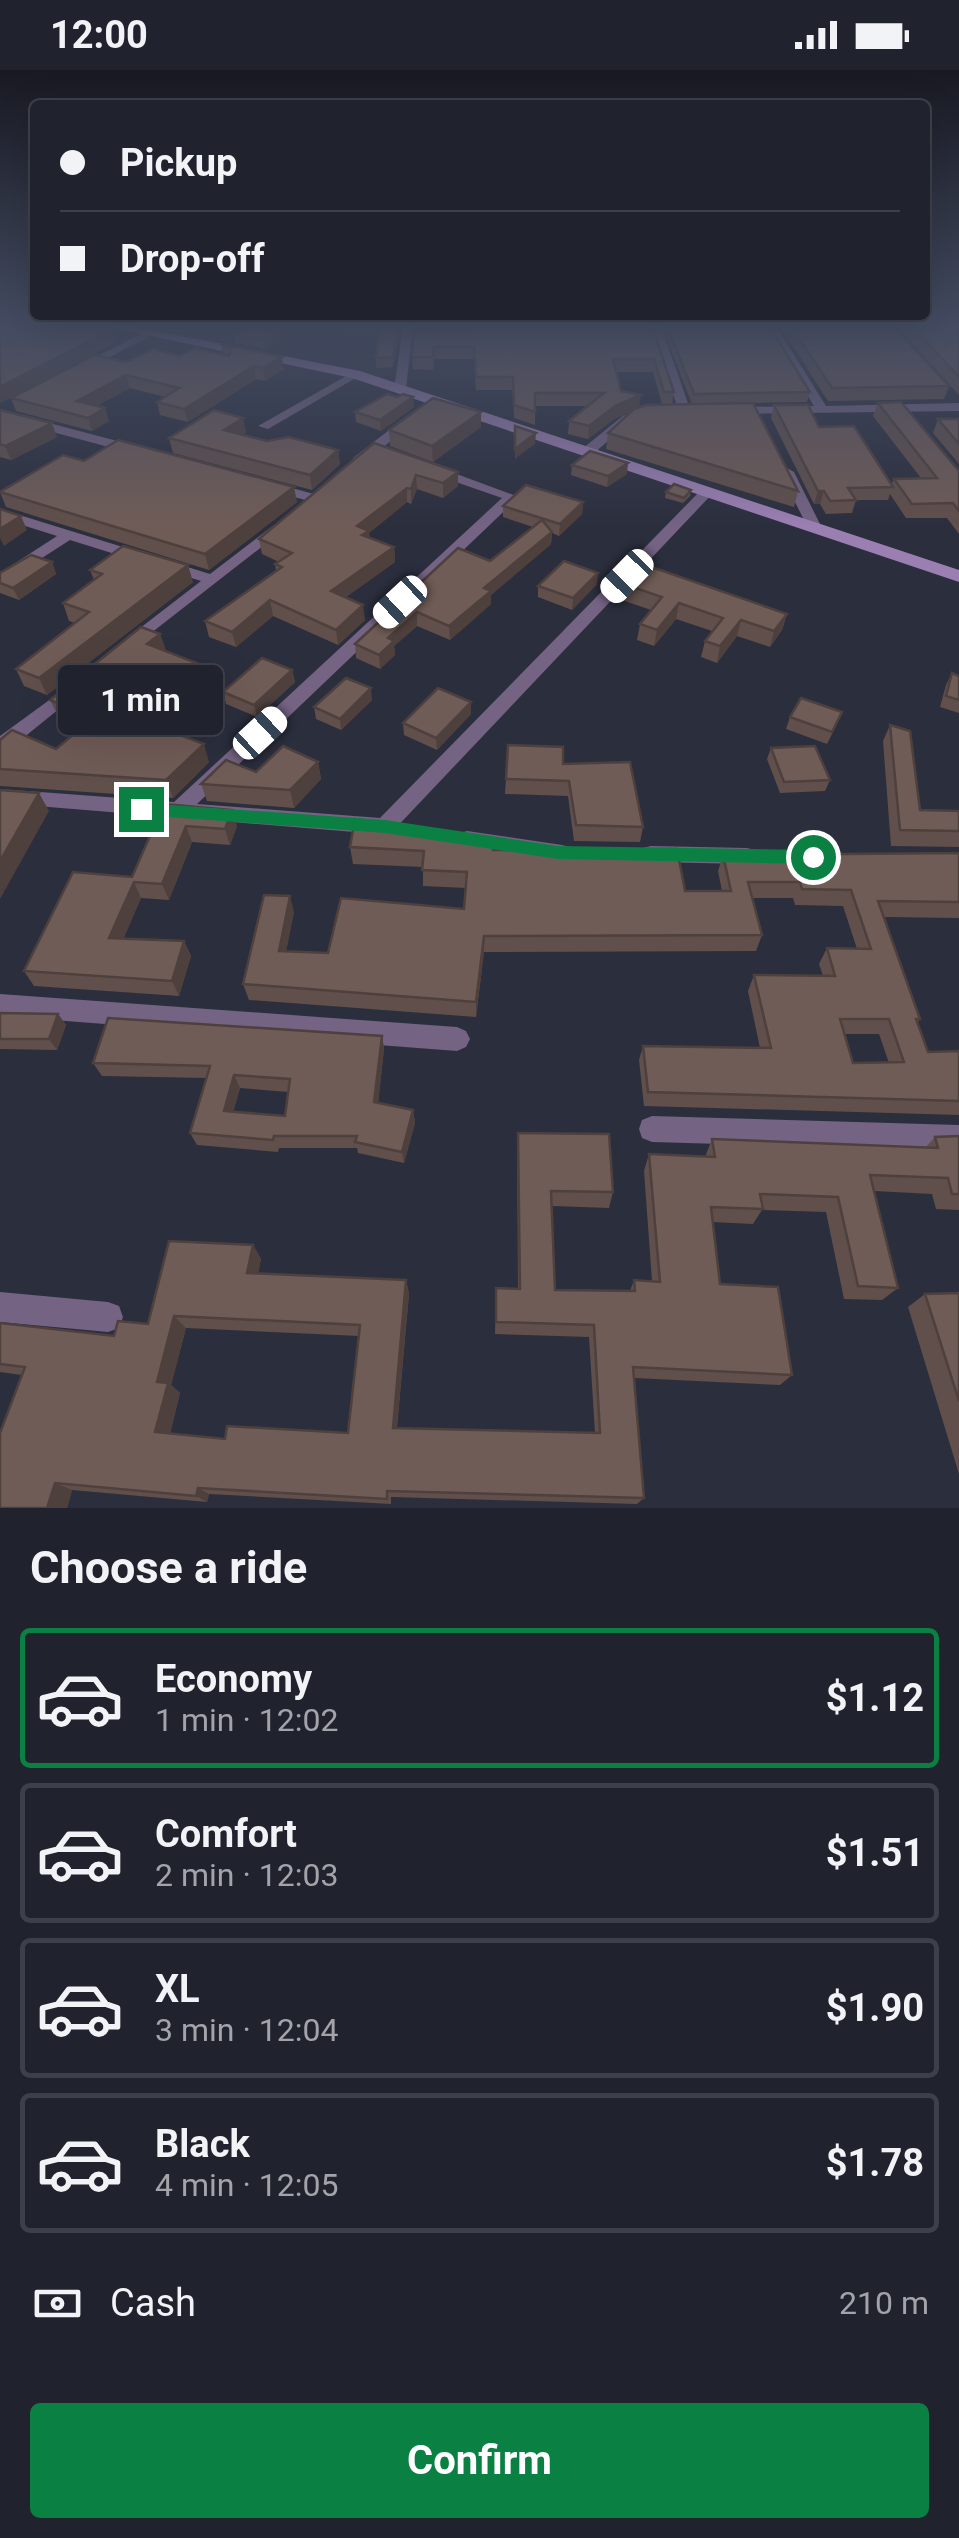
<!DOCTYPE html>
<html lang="en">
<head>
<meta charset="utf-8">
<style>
	:root { --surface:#20222e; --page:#282a36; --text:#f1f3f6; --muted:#a2a4aa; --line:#3d3f4a; --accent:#0b8043 }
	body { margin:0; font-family:Roboto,sans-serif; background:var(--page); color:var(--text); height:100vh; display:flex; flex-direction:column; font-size:38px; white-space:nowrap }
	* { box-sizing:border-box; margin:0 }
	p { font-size:32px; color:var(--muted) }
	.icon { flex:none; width:55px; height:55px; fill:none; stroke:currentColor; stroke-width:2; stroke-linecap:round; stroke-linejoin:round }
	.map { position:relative; height:1438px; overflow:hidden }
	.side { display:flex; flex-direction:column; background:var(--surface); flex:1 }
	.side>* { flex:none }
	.banner { position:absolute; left:30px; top:30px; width:900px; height:220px; border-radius:10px; box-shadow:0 10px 40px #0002,0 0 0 2px var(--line); display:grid; align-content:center; height:220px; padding:0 30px; background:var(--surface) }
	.end { position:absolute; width:45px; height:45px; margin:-22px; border:12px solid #0b8043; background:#fff; box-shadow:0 0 0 5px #fff }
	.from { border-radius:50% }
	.bubble { position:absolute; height:70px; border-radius:10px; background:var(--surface); box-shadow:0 10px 40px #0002,0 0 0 2px var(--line); font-size:32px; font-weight:700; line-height:70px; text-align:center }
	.car { position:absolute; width:30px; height:60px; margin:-30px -15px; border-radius:12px; box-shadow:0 0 8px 2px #0007; background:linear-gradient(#fff 24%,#345 0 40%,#fff 0 76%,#345 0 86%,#fff 0) }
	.banner b { display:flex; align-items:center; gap:35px; height:95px; font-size:38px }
	.banner b+b { border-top:2px solid var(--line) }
	.banner i { width:25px; height:25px; background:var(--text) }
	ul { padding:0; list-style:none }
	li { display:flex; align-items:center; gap:30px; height:140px; margin:0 20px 15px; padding:0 10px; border:5px solid var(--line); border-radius:10px }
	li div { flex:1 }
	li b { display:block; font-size:38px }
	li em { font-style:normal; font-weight:700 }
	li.active { border-color:var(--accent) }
	li>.icon { width:90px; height:90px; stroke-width:1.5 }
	h2 { padding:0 30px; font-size:45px; line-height:120px }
	.pay { display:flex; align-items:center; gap:25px; height:110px; padding:0 30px; font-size:38px }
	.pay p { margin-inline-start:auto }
	.action { display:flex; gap:20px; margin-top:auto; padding:20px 30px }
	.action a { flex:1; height:115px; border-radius:10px; background:var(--accent); color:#fff; font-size:40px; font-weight:700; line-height:115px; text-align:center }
	.status { display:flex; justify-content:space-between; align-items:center; height:70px; padding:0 50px; background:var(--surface); direction:ltr }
	.status svg { height:28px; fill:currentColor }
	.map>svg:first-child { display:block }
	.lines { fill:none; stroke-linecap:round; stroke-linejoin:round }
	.street { fill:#746383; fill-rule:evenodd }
	.secondary { fill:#9b7fb3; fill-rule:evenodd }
	.wall { fill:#604f4b; fill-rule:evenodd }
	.shaded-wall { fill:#4e403d }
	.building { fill:#705c57; stroke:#4e403d; stroke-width:2.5; fill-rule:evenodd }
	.route { fill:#0b8043 }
</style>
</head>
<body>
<div class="status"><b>12:00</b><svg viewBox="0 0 49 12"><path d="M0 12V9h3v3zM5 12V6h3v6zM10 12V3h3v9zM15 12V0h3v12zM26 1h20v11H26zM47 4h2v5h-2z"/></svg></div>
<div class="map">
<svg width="959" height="1438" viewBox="0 0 959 1438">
	<rect width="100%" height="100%" fill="#2b2e3d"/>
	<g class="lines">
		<g class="street">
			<path d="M403,256H413L406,319L400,323L394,319Z"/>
			<path d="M651,256H661L691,342L689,345L679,342Z"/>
			<path d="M766,256H776L826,336L959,333V341L727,344V338L731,337L814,336Z"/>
			<path d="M145,262L150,265L149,267L84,300L74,298Z"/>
			<path d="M355,301L361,304L359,306L268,359L258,356Z"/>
			<path d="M0,340L140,377L142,380L135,384L0,348Z"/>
			<path d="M624,345L634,348L592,385H582V379Z"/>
			<path d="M406,347L416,350L363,394H353V388Z"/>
			<path d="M435,396L519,427L197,734L380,748L702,419L714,422L392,762L379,764L0,733V719L174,732L502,428L430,403V397Z"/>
			<path d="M787,398L794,402L822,458L820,461H810L808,458L780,402Z"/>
			<path d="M270,412L321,426L323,429L316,433L265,419L263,416Z"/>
			<path d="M0,439L210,504L274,455H284L286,458L128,581L122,580L119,576L122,572L201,511L70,470L0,515V503L57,466L0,448Z"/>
			<path d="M74,612L80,614L83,618L80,622L7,681L0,683V666Z"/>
			<path d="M467,761L562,775L570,777L573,783L570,789L562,791L467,777L460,775L456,769L460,763Z"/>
			<path d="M651,776L747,778L755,780L758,786L755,792L747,794L651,792L643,790L640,784L643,778Z"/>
			<path d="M0,924L457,957L466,961L470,969L466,977L457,981L0,946Z"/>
			<path d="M652,1046L959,1055V1081L652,1072L642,1068L639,1059L642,1050Z"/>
			<path d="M0,1222L108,1232L119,1236L123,1247L119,1258L108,1262L0,1252Z"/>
		</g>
		<path class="secondary" d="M103,256H130L360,301L959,500V512L352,308Z"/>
	</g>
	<g class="wall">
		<path d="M246,256H296L264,278L235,273L234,264Z"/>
		<path d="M339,256H401L393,297L376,298V288L379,264L340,263Z"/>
		<path d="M652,256L674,322L672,334H692L662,256H769L810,322L807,332L753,333L798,421L794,437L606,379L608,363L632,341L614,349L588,369L568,364L569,351L588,336H535V355L514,348L513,320H476L474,289H434L433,300L413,299L412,287L472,259ZM616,302H653L662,334L640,337L621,321Z"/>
		<path d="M780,256H893L949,316L944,329L828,331Z"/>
		<path d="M896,256H959V325Z"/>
		<path d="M220,273L284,299L265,311L256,309L188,352L160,345L157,332L165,327L130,318L96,336L109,351L92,361L16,341L11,328L126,292L180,286L223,284Z"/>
		<path d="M878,333L959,401V464L947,448H906L890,424L888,430H856L852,443L826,444L820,434H814L771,348L774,335L819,357L891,415L894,409L921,408L873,346Z"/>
		<path d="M414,337L381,361L356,352L355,342Z"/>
		<path d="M0,340L57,367L11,390L0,387Z"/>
		<path d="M481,342V357L433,392L390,376L389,360Z"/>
		<path d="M938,349H959V394L933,363Z"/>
		<path d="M246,362L242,365L267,371L338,380L340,394L312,420L173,383L169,368Z"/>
		<path d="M374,373L458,416L443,428L417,419L411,434L407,432L369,463L370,468L394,477L395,492L346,527L365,550L338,575L273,546L236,577L209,567L205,551L276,501L275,494L279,492L262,484L259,469Z"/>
		<path d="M84,391L297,432L209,500L6,437L0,422Z"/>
		<path d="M572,395L627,404L607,417L571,405Z"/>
		<path d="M691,420L690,426L683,433L665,428L666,422Z"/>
		<path d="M583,432L582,444L559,466L552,463L551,474L491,525V534L450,570L417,556L394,576L395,585L380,599L356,588L355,574L490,491L533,457L503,447V436Z"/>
		<path d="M52,492L56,504L19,530L0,523V503Z"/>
		<path d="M90,500L193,512L47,625L24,616L16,599L75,553L69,551L63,533L94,510Z"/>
		<path d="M621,513L787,544L782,560L770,577L737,566L717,593L701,587L705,571L712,561L676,549L654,576L637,570L640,554L651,540L619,529Z"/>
		<path d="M597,514L572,540L538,527V516Z"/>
		<path d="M160,564L166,581L204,612L183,631L146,616L121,638L136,644L138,649L209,692L173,728L0,716V670L56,679L81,658L59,648L50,630Z"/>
		<path d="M292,600L295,612L257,647L226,634L223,622Z"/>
		<path d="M952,603L959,606V643L940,637L946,615Z"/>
		<path d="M372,630L341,660L316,649L314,637Z"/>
		<path d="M471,644L437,680L404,665L403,653Z"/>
		<path d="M790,647L837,654L827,674L786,659Z"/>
		<path d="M890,655L920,740L959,741V777L891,776L883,671Z"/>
		<path d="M508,675L563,694L643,757L640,772L574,771L568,726L505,724Z"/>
		<path d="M771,678L830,710L825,721L780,723L767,689Z"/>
		<path d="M318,692L321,709L294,738L207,731L201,714L256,702Z"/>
		<path d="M164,734L237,756L230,775L192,772L169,830L141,828L123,869L184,871L191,886L179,926L34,916L24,901L132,807Z"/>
		<path d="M350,777L493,780L685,821H722L718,801L723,785L959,783V848L884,847L920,949L917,954L928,982L959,981V1045L644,1036L639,990L643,976L760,978L748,921L754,905L823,906L819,894L827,878L857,879L843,836L795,835L793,828H752L762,865L756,881L484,882L476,947L249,930L243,914L294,842L286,881L328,883L464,839L466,818L423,816V797L353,794ZM845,964H879L889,993H853Z"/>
		<path d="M0,943L58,944L66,955L57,980L0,979Z"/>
		<path d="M382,966L384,979L378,1033L413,1040L415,1053L404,1093L358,1083L357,1078H279L278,1082L197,1075L190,1063L207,1008L102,1006L93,993ZM240,1018L288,1022L285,1046L233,1042Z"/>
		<path d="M518,1063L613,1122L609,1138L552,1136L555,1220L630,1221L634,1210L652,1211L644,1101L649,1084L705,1087L712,1069L925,1078L935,1067L959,1066V1140L936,1139L932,1124L874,1121L898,1218L882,1230L844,1229L826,1142L762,1140L753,1154L712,1152L720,1214L792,1305L780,1315L634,1308L644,1428L637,1434L391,1427V1434L209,1424L207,1432L72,1420L67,1438H0L22,1305L0,1302V1253L114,1266L148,1254L253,1175L261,1189L258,1203L406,1210L409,1224L397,1358L595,1363L589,1267L495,1264L496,1218L518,1219L517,1079ZM186,1258L359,1266L348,1363L225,1369L170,1364L180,1323L171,1315Z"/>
		<path d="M959,1223V1404L908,1237L925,1224Z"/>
	</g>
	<g class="shaded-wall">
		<path d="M283,256H296L264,278L263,270Z"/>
		<path d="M399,256H401L393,297V287Z"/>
		<path d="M113,259L117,272L0,333V317Z"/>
		<path d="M282,287L284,299L265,311L263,298Z"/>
		<path d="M254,296L256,309L188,352L184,339Z"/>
		<path d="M126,305L130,318L81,344L77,331Z"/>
		<path d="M641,325L639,338L614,349L588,369L589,356L615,336Z"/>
		<path d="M413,327L414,337L381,361L380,350Z"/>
		<path d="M105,338L109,351L92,361L88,348Z"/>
		<path d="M481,342V357L433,392L432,376Z"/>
		<path d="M243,348L246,362L227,374L224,360Z"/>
		<path d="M52,353L57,367L11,390L5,376Z"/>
		<path d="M536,364L535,374L515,389V379Z"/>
		<path d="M338,380L340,394L312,420L310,405Z"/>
		<path d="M628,393L627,404L607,417L608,406Z"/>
		<path d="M458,402V416L443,428V413Z"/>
		<path d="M416,405L417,419L411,434V419Z"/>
		<path d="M294,417L297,432L209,500L205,484Z"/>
		<path d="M407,418V432L369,463L370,476L357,456Z"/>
		<path d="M818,421H824L820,434H814Z"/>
		<path d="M583,432L582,444L559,466L560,454Z"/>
		<path d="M21,446L27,460L4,476L0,468V459Z"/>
		<path d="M552,462L551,474L491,525V534L450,570L449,556L484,518Z"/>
		<path d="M394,477L395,492L333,536L331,521Z"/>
		<path d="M52,492L56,504L19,530L13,518Z"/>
		<path d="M188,495L193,512L47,625L39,608Z"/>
		<path d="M598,503L597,514L572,540L573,528Z"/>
		<path d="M270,530L273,546L236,577L232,562Z"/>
		<path d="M679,533L676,549L654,576L657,560Z"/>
		<path d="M363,535L365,550L338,575L336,560Z"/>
		<path d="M417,542V556L394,576L395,585L380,599L379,585L388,568Z"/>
		<path d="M787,544L782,560L770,577L774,561Z"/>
		<path d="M741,550L737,566L717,593L720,576Z"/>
		<path d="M160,564L166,582L147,574Z"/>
		<path d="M199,594L204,612L183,631L178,613Z"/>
		<path d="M140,598L146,616L108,648L101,630Z"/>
		<path d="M292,600L295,612L257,647L254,635Z"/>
		<path d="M371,618L372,630L341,660L340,649Z"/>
		<path d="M471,632V644L437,680L436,668Z"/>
		<path d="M204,674L209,692L173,728L166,710Z"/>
		<path d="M318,692L321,709L294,738L290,720Z"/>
		<path d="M39,723L49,741L0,829V791Z"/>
		<path d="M232,740L237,756L230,775L225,759Z"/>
		<path d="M186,756L192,772L169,830L162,814Z"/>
		<path d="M134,812L141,828L117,884L109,868Z"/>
		<path d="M290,826L294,842L283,897L279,881Z"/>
		<path d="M484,866V882L476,947V932Z"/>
		<path d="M184,871L191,886L179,926L172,911Z"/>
		<path d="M58,944L66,955L57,980L49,969Z"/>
		<path d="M382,966L384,979L377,1045L374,1032Z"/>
		<path d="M234,1005L240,1018L230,1053L224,1041Z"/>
		<path d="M413,1040L415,1053L404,1093L402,1082Z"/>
		<path d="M253,1175L261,1189L255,1216L247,1203Z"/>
		<path d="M406,1210L409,1224L396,1366L393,1358Z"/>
		<path d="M174,1246L186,1258L171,1315L180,1323L168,1371L155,1362L157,1312Z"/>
		<path d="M55,1413L72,1420L67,1438H47Z"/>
		<path d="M198,1418L209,1424L207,1432L196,1426Z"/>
	</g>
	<g class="building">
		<path d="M0,256H98L113,259L0,317Z"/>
		<path d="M246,256H283L263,270L234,264Z"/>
		<path d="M380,256H399L393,287L376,288Z"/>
		<path d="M472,256H652L674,322H664L654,289H613L621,321L641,325L615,336L589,356L569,351L604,323H535V342L514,335L513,307H476L474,277H434L432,287H412L414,260L472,259Z"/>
		<path d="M667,256H769L810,322L694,324Z"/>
		<path d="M791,256H893L949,316L832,318Z"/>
		<path d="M912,256H959V307Z"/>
		<path d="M220,273L282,287L263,298L254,296L184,339L157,332L179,318L126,305L77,331L105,338L88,348L11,328L95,285L126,292L153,279L180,286L195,278L229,286L232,278Z"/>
		<path d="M387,324L397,327L403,324L413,327L380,350L355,342Z"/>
		<path d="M433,328L481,342L432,376L389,360Z"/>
		<path d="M901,332L959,401V441L953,433L912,434L894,409L937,408L878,333Z"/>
		<path d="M753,333L798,421L608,363L634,339L646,335Z"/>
		<path d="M774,335H808L819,357L854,356L893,417L848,418L856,430L830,431L824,421H818Z"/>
		<path d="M0,340L52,353L5,376L0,374Z"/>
		<path d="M214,340L243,348L224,360L267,371L289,367L338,380L310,405L169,368Z"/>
		<path d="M938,349H959V374Z"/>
		<path d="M515,356L536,363L515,379Z"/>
		<path d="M118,370L294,417L205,484L0,422L63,385L84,391Z"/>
		<path d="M374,373L458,402L443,413L416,405L411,419L407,418L357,456L369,461L362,465L394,477L331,521L363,535L336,560L270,530L232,562L205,551L282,497L275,494L292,483L259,469Z"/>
		<path d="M590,381L628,393L608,406L572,395Z"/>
		<path d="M674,414L691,420L684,428L666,422Z"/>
		<path d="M526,415L583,432L560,454L503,436Z"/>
		<path d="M0,439L21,446L0,459Z"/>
		<path d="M542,450L552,462L484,518L491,521L449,556L417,542L388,568L394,571L379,585L355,574L458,478L490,491Z"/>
		<path d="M123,476L188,495L39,608L16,599L89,542L63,533L102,504L90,500Z"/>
		<path d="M31,485L52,492L13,518L0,513V503Z"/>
		<path d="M564,491L598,503L573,528L538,516Z"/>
		<path d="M640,493L787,544L774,561L741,550L720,576L705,571L723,548L679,533L657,560L640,554L662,527L621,513Z"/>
		<path d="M141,557L160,564L147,574L199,594L178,613L140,598L101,630L136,644L132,647L204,674L166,710L0,699V670L12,660L56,679L93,648L50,630Z"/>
		<path d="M262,588L292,600L254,635L223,622Z"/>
		<path d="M952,603L959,606V630L946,626Z"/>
		<path d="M346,608L371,618L340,649L314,637Z"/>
		<path d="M438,618L471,632L436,668L403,653Z"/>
		<path d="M801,628L842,642L832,662L790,647Z"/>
		<path d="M890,655L910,661L920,740L959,741V761L900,760Z"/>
		<path d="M508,675L563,677V694L630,692L643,757L576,755L569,711L506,709Z"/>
		<path d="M283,676L318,692L290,720L201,714L226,690L256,702Z"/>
		<path d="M815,676L830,710L784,712L771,678Z"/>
		<path d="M0,720L39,723L0,791Z"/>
		<path d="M164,734L232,740L225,759L186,756L162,814L134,812L109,868L184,871L172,911L24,901L73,802L132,807Z"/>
		<path d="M355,749L493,768V780L677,779L685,821H731L723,785L959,783V832L878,831L920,949H916L928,982L959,981V1031L648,1022L643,976L771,978L754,905L835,906L827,878L871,879L851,820L802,819L800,812H748L762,865L484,866L476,932L243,914L264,825L290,826L279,881L328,883L341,828L464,839L467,802L422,800L424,781L350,777ZM840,949H889L904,992L853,993Z"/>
		<path d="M0,943L58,944L49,969H0Z"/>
		<path d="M108,948L382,966L374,1032L413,1040L402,1082L355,1072L357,1066H274L273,1070L190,1063L210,996L93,993ZM234,1005L290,1009L285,1046L224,1041Z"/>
		<path d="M518,1063L609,1064L613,1122L551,1121L555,1220L635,1221L634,1210L660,1212L649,1084L715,1087L712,1069L938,1078L935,1067L959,1066V1124H952L948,1108L870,1105L898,1218L858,1216L838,1127L760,1124L763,1139L711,1137L720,1214L778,1217L792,1305L633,1297L644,1428L387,1421V1429L198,1418L196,1426L55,1413L47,1438H0V1363L25,1297L0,1294V1253L114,1266L118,1251L148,1254L169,1171L253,1175L247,1203L406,1210L393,1358L600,1363L594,1255L496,1252V1218L520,1219ZM174,1246L360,1255L348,1363L227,1356L225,1369L155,1362L168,1313L157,1312Z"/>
		<path d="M959,1223V1331L925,1224Z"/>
	</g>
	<linearGradient id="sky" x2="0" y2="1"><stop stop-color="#181922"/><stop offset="0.56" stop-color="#444c62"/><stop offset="1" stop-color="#444c62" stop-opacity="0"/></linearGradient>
	<rect width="959" height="457" fill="url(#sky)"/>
	<path class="route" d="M141,733L385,750L558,776L813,780L822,787L813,794L558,789L385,763L141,745L132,739Z"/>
</svg>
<i class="end from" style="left:813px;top:787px"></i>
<i class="end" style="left:141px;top:739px"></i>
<div class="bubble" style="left:58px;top:595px;width:165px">1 min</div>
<i class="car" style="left:627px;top:506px;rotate:224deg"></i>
<i class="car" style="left:400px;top:532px;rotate:227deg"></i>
<i class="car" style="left:260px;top:663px;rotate:47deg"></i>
<div class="banner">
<b><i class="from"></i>Pickup</b>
<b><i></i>Drop-off</b>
</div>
</div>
<section class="side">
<h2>Choose a ride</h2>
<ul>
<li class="active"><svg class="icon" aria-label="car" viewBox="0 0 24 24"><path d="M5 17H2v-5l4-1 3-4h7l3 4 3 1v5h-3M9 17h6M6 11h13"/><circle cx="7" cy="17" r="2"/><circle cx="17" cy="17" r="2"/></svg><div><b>Economy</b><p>1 min · 12:02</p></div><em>$1.12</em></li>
<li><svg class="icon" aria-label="car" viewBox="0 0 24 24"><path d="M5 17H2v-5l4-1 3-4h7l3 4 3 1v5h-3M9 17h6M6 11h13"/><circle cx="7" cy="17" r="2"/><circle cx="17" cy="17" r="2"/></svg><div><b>Comfort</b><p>2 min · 12:03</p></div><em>$1.51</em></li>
<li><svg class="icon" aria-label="car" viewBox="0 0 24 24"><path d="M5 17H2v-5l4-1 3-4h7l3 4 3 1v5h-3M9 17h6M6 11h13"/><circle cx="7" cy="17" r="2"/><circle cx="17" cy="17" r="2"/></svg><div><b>XL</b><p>3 min · 12:04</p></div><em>$1.90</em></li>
<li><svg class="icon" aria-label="car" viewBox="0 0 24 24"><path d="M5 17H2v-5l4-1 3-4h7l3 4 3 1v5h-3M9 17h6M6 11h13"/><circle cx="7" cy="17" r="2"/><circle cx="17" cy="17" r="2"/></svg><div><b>Black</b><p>4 min · 12:05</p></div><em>$1.78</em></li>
</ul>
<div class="pay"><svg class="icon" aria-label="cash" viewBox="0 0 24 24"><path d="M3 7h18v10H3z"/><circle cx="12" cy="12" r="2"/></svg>Cash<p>210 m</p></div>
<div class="action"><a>Confirm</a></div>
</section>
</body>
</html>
